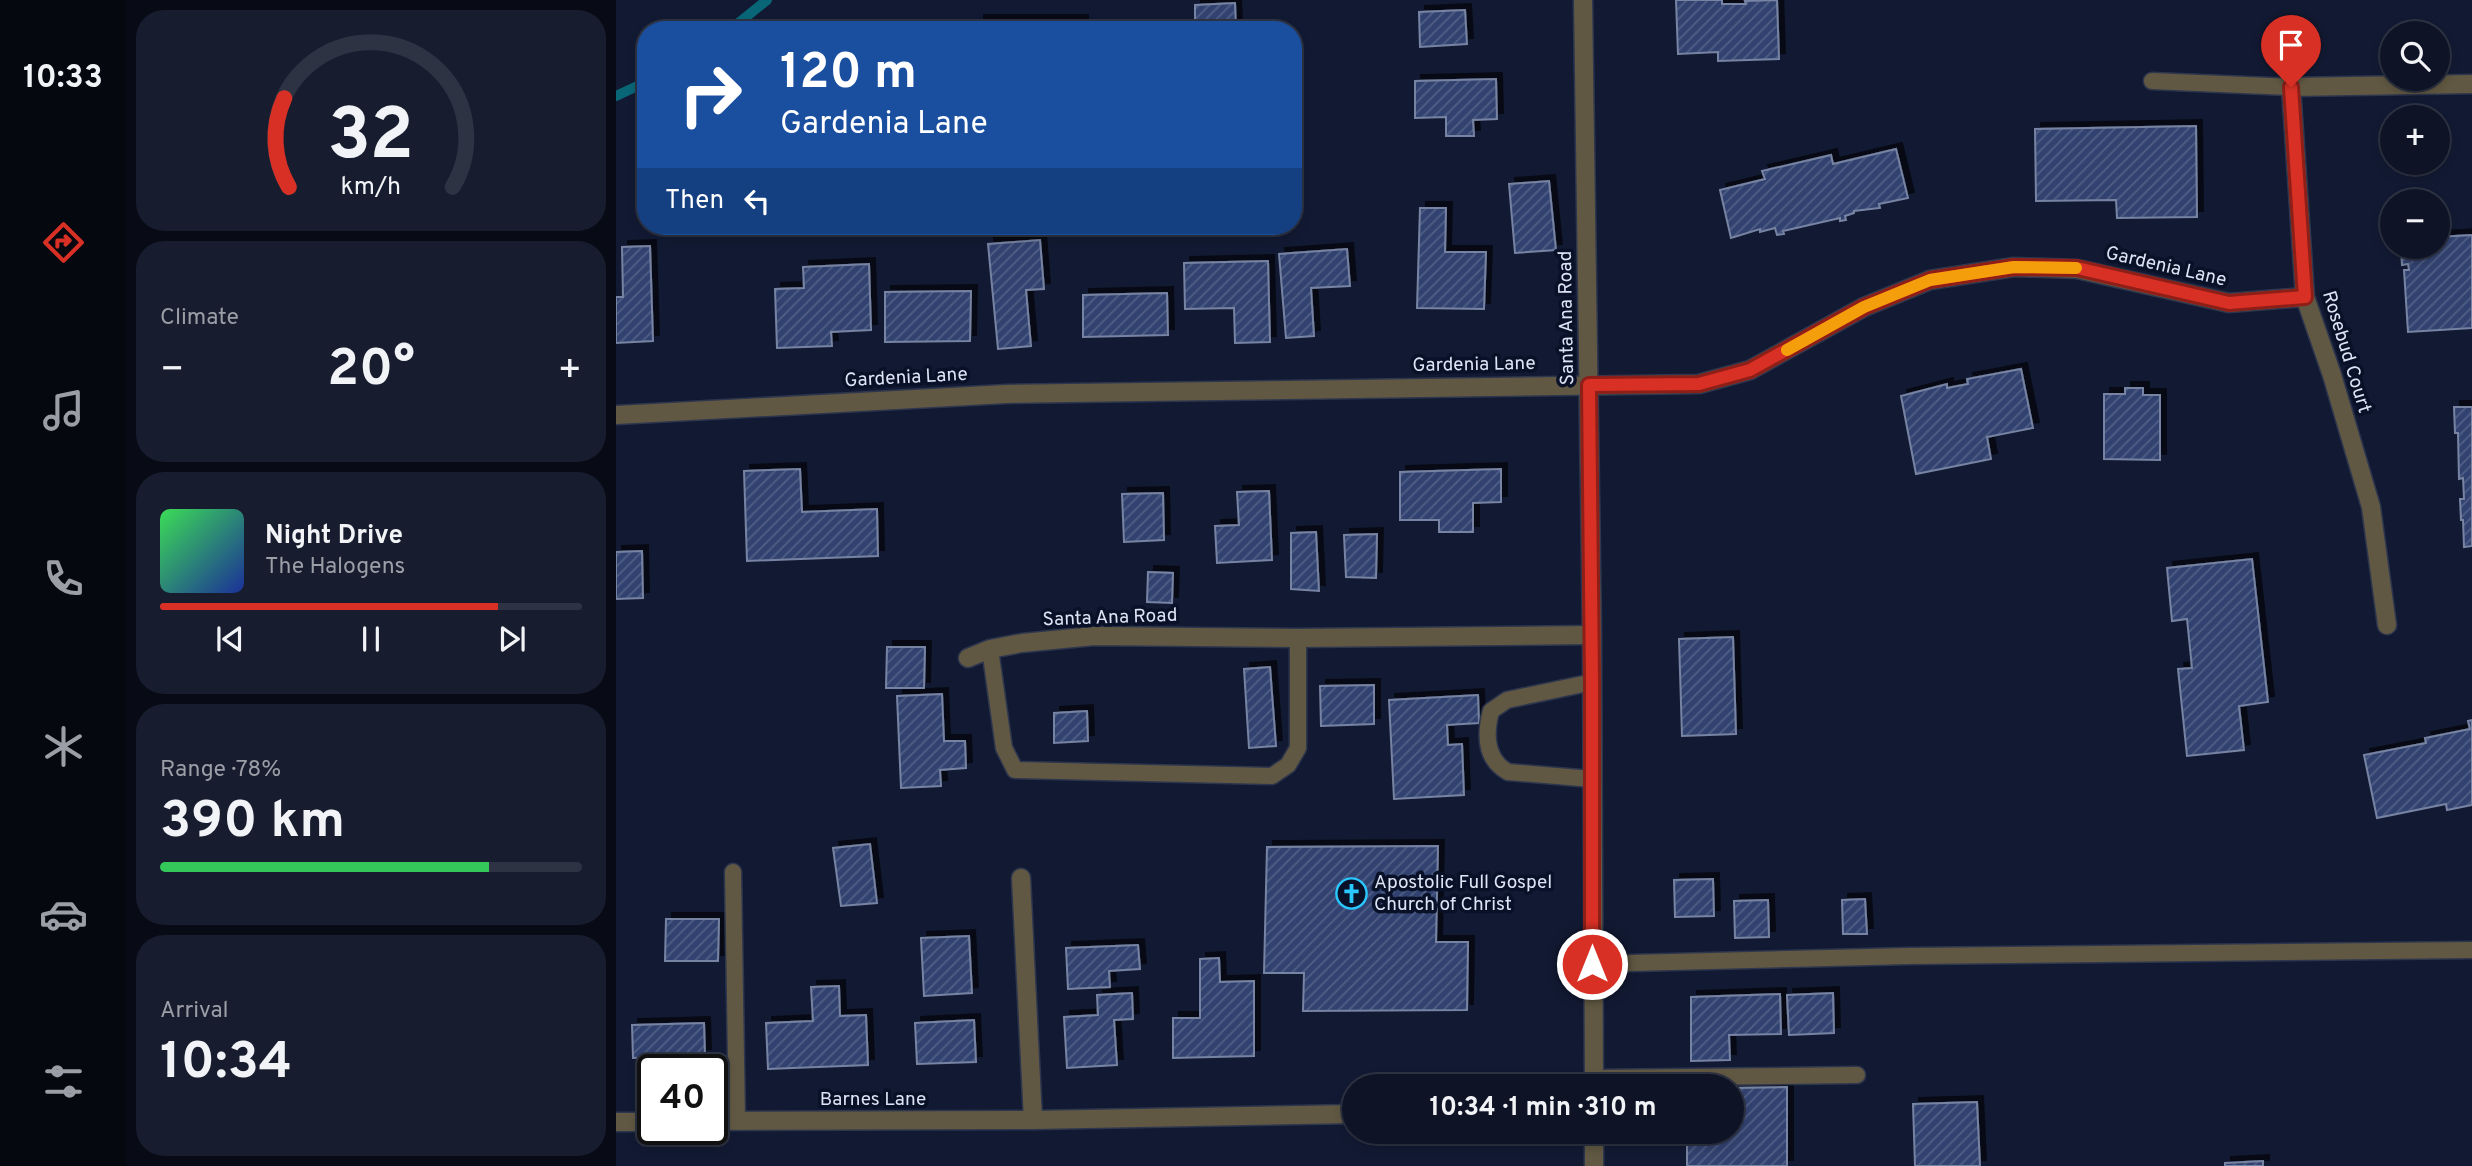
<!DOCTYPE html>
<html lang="en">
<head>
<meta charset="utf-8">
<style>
	:root { --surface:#0e1426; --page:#171d2e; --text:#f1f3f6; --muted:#9b9ea7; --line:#2e3343; --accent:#d93025 }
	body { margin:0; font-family:Overpass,sans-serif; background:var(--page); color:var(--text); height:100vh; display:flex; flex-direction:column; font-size:26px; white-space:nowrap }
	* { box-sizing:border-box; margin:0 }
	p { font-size:23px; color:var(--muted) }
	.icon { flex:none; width:38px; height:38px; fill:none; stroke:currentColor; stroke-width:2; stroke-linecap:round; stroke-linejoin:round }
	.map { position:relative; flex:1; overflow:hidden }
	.drawer { display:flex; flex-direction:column; gap:10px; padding:10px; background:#080b15; width:490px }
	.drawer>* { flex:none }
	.banner { position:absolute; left:21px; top:21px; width:665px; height:214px; border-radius:28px; box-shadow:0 4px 10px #0003,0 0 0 2px var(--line); background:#1a4fa0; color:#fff; overflow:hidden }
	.controls { position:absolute; left:1764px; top:21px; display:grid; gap:14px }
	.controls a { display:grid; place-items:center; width:70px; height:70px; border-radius:50%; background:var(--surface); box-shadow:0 4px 10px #0003,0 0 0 2px var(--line); font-size:35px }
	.speed { position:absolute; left:21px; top:1054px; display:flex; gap:14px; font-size:35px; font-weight:700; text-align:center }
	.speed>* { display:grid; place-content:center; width:91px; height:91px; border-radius:50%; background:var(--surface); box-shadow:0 4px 10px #0003,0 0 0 2px var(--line); line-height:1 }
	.speed .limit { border:4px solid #111; border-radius:10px; background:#fff; color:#111 }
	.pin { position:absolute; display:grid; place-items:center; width:60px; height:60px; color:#fff; margin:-72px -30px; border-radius:50% 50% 50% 0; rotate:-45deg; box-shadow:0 0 7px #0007 }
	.pin .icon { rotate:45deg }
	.me { position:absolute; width:77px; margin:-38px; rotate:0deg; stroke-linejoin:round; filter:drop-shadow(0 0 5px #0008) }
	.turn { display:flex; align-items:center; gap:24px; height:147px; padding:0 28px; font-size:32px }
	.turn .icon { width:91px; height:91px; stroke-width:2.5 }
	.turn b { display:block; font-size:49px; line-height:60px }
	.then { display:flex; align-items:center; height:66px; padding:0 28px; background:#0003; gap:14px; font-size:26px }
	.big { font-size:52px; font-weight:700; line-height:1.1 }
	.drawer .card { flex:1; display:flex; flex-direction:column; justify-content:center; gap:10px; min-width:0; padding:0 24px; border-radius:28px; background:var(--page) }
	.drawer .dial { align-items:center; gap:0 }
	.dial svg { height:182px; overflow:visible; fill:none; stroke:var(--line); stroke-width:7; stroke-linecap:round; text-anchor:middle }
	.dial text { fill:var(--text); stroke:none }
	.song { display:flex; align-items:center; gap:21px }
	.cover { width:84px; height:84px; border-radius:10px; background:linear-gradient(135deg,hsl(130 70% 55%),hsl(230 70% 35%)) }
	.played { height:7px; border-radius:4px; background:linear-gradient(90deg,var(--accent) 80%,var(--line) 80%) }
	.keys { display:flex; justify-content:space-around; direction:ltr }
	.heat { display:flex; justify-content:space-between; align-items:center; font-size:38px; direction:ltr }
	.charge { height:10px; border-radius:5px; background:linear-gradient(90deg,#34c759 78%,var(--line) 0) }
	.trip { position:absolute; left:726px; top:1074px; width:402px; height:70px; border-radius:35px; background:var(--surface); box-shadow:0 4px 10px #0003,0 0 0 2px var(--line); font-weight:700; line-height:70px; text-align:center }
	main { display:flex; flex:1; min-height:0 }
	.tabs { display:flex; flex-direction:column; width:126px; justify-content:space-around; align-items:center; background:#06080f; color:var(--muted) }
	.tabs .icon { width:49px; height:49px }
	.tabs .active { color:var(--accent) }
	.tabs b { font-size:32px; color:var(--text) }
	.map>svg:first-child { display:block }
</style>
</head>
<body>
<main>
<nav class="tabs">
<b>10:33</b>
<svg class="icon active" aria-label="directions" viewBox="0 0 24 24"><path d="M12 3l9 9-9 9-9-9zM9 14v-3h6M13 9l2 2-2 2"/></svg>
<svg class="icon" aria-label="music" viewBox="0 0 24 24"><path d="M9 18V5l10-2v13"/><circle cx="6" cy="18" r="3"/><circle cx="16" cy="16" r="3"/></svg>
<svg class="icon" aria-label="phone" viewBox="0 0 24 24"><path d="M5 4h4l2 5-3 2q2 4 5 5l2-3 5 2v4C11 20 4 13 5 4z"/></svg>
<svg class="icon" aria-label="climate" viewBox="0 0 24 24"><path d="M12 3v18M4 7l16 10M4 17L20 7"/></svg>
<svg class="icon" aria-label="car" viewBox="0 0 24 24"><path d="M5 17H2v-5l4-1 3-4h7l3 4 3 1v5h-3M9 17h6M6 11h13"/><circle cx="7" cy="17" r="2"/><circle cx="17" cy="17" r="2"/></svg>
<svg class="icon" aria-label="filters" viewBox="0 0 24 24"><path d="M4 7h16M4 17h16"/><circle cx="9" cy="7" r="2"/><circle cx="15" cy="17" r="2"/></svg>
</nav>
<section class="drawer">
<div class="card dial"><svg viewBox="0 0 100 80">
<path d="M14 69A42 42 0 1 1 86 69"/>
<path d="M14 69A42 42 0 0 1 12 30" stroke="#d93025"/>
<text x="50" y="56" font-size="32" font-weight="700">32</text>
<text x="50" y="72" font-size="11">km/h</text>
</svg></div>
<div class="card"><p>Climate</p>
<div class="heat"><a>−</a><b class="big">20°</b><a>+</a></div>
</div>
<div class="card">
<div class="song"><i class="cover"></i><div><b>Night Drive</b><p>The Halogens</p></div></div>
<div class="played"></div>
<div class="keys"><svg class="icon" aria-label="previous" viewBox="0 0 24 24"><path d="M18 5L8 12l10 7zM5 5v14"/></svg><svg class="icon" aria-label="pause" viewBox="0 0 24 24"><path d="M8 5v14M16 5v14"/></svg><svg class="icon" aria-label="next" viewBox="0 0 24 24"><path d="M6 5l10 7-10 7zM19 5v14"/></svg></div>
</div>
<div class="card"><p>Range · 78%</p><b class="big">390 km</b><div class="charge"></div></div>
<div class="card"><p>Arrival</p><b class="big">10:34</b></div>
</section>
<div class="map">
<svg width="1856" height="1166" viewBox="0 0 1856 1166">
	<defs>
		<pattern id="building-hatch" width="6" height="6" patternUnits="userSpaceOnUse" patternTransform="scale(1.75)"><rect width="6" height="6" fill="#334370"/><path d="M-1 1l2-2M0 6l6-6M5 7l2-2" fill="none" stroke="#505e85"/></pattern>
		<filter id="shadow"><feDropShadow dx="6" dy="-6" stdDeviation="0" flood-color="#0009"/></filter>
	</defs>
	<rect width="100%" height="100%" fill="#121a33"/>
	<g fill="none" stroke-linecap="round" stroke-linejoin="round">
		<!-- stream -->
		<g stroke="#096676" stroke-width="10">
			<polyline points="114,30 151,0"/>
			<polyline points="0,96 30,82"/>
		</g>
	</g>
	<!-- building -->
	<g fill="url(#building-hatch)" stroke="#7783a2" stroke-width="2" filter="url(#shadow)">
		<polygon points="1060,0 1106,0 1106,4 1130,4 1129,1 1161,0 1163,59 1102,61 1102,52 1062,54"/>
		<polygon points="619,3 620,30 579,30 579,5"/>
		<polygon points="849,10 851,44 804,47 803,12"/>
		<rect x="362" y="21" width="104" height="9"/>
		<polygon points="880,79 881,119 857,120 858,136 830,136 830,117 799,118 799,81"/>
		<polygon points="1580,126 1581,217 1501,218 1500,200 1420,201 1419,129"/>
		<polygon points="1280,149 1292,198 1263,204 1264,208 1238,211 1238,213 1229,216 1230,220 1224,221 1224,218 1167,231 1168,234 1161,235 1159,228 1144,232 1144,229 1115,238 1104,190 1149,179 1146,171 1215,155 1217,164"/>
		<polygon points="933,181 940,250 899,253 893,184"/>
		<polygon points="804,208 830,208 829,252 870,252 868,309 801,308"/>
		<polygon points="1856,235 1856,328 1792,332 1788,270 1793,270 1792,264 1786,265 1785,247 1822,247 1822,237"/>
		<polygon points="424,240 428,289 410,290 415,346 382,349 372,244"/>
		<polygon points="34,246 37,341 0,343 0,297 7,297 6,247"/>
		<polygon points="731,249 734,286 695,288 698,336 670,338 663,254"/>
		<polygon points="652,261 654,342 619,343 618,308 569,309 568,263"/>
		<polygon points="253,264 255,330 215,332 216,346 161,348 159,289 188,288 187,267"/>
		<polygon points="355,291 354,341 269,342 269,292"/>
		<polygon points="551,293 552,335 467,337 467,295"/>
		<polygon points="1405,369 1417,428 1371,437 1375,459 1300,474 1285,396 1331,384 1331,388 1352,384 1351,379"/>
		<polygon points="1509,388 1527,388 1527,395 1544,395 1544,460 1488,459 1488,394 1509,394"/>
		<polygon points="1838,407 1856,407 1856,546 1848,547 1847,520 1845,520 1844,499 1848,499 1847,478 1843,479 1842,433 1839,433"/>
		<polygon points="184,469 186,512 261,509 262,556 131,561 128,471"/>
		<polygon points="885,469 885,502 857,503 857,532 823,532 823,520 784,520 784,472"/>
		<polygon points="653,491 656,560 601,563 599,526 623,525 621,492"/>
		<polygon points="547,493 548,540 508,542 506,494"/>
		<polygon points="700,532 703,591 675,589 675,533"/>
		<polygon points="761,534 760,578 730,577 728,535"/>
		<polygon points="26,551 27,598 0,599 0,552"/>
		<polygon points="1636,559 1652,702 1623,706 1628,750 1571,756 1562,669 1576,668 1571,619 1556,621 1551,568"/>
		<polygon points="532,572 557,573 556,603 531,602"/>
		<polygon points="1117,637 1120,734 1066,736 1063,639"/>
		<polygon points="271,647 309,647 308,688 270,688"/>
		<polygon points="654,667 660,746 633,748 628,669"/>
		<polygon points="758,685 758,724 705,726 704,686"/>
		<polygon points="326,694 328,741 349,741 350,768 324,770 325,786 285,788 281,696"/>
		<polygon points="862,695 863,723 831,725 832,745 846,744 848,795 778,799 773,700"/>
		<polygon points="471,711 472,741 438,743 438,713"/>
		<polygon points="1856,720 1856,805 1831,810 1830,804 1761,818 1748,755 1810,743 1809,738 1854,729 1852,721"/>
		<polygon points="254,844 261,903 225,906 217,848"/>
		<polygon points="822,846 820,942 852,942 851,1010 687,1011 688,973 648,973 651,847"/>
		<polygon points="1097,879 1098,916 1059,917 1058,880"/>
		<polygon points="1249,899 1251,934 1227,934 1226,900"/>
		<polygon points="1152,900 1153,937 1119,938 1118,901"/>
		<polygon points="50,919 103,919 102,961 49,961"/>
		<polygon points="353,936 356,993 308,996 305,938"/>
		<polygon points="522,945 524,969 493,971 494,987 452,989 450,948"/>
		<polygon points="603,958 604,982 638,981 638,1056 557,1058 557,1018 584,1018 584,959"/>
		<polygon points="223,986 224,1016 250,1015 252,1065 152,1069 150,1023 197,1021 195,987"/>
		<polygon points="516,993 517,1019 498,1020 501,1065 451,1068 448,1017 482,1015 481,995"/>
		<polygon points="1217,993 1218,1033 1173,1035 1171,995"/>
		<polygon points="1164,994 1165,1034 1113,1035 1114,1060 1075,1061 1075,997"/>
		<polygon points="358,1020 360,1062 301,1064 299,1023"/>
		<polygon points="88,1023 89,1055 17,1058 16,1025"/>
		<polygon points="1171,1087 1171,1166 1071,1166 1071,1145 1100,1144 1100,1132 1116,1132 1116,1088"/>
		<polygon points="1361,1102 1364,1166 1299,1166 1297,1104"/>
		<polygon points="1647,1161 1647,1166 1609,1166 1609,1163"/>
	</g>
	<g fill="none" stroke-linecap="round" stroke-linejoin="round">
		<defs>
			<g id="service">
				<polyline points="1536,81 1675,87"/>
				<polyline points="374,649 388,748 399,770 656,776 672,765 682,748 682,638"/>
				<path d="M 976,779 L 892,772 C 869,759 869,734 875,711 L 891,700 L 977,682"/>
				<polyline points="117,872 121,1121"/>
				<polyline points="976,964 1293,956 1856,950"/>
				<polyline points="978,1078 1241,1075"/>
			</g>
			<g id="minor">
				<polyline points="0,415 390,394 1083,384 1134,370 1248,307 1314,280 1398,267 1461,269 1613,303 1689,297"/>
				<polyline points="1771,625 1755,507 1716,375 1689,297 1675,87 1856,84"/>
				<polyline points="352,658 374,649 406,643 478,636 682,638 976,635"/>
				<polyline points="405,878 417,1120"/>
				<polyline points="96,1121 417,1120 738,1114"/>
				<polyline points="0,1122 37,1122"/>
			</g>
			<g id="tertiary">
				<polyline points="967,0 976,635 978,1087"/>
				<polyline points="978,1132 978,1166"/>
			</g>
		</defs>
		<!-- service casing -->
		<use href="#service" stroke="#2e364e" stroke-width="19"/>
		<!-- minor casing -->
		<use href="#minor" stroke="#2e364e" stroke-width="21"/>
		<!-- tertiary casing -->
		<use href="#tertiary" stroke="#2e364e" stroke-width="21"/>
		<!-- service -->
		<use href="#service" stroke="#605842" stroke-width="16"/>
		<!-- minor -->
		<use href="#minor" stroke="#605842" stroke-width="18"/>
		<!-- tertiary -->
		<use href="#tertiary" stroke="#605842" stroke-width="18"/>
	</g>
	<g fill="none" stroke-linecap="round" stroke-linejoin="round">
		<defs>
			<polyline id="route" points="976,964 976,682 973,385 1083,384 1134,370 1248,307 1314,280 1398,267 1461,268 1613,303 1689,297 1675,87"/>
		</defs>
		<!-- route casing -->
		<use href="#route" stroke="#8d1f18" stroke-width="18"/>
		<!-- route -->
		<use href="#route" stroke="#d93025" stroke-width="12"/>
		<!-- slow -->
		<polyline stroke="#f59e0b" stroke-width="12" points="1171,350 1248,307 1314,280 1398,267 1460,268"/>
	</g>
	<!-- icons -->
	<defs>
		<symbol id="church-ring" viewBox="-11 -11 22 22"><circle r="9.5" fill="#091128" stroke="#29c8ff" stroke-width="1.5"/><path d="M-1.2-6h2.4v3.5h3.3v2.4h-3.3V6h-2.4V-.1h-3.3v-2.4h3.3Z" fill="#29c8ff"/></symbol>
	</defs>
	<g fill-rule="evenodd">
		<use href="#church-ring" x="718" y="876" width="35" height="35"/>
	</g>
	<g text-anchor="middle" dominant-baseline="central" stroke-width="7" stroke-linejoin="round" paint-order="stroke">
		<!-- street labels -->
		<g font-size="19" fill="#dde4f5" stroke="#091128">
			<text transform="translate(1550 267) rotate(13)">Gardenia Lane</text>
			<text transform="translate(951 318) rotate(-91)">Santa Ana Road</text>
			<text transform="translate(1730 352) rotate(73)">Rosebud Court</text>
			<text transform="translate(858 365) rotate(-1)">Gardenia Lane</text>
			<text transform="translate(290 378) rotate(-3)">Gardenia Lane</text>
			<text transform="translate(494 618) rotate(-2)">Santa Ana Road</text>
			<text x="257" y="1100">Barnes Lane</text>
		</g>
		<!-- poi labels -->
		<g font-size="19" fill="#dde4f5" stroke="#091128" text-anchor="start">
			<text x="758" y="883">Apostolic Full Gospel<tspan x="758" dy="22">Church of Christ</tspan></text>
		</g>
	</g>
</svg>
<div class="controls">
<a><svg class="icon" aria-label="search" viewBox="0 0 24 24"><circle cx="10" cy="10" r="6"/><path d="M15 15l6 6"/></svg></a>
<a>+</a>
<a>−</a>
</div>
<div class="speed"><div class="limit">40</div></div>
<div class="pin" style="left:1675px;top:87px;background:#d93025"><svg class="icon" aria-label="arrive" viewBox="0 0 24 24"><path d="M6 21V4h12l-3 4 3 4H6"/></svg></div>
<svg class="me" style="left:976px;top:964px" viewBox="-20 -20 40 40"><circle r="17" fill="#d93025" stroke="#fff" stroke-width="3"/><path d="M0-11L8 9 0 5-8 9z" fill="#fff"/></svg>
<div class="trip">10:34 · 1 min · 310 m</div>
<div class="banner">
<div class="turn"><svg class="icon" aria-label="right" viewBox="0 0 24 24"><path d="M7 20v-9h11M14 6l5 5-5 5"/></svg><div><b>120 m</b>Gardenia Lane</div></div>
<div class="then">Then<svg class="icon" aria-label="left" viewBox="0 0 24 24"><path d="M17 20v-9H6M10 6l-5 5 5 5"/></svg></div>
</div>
</div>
</main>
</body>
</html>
